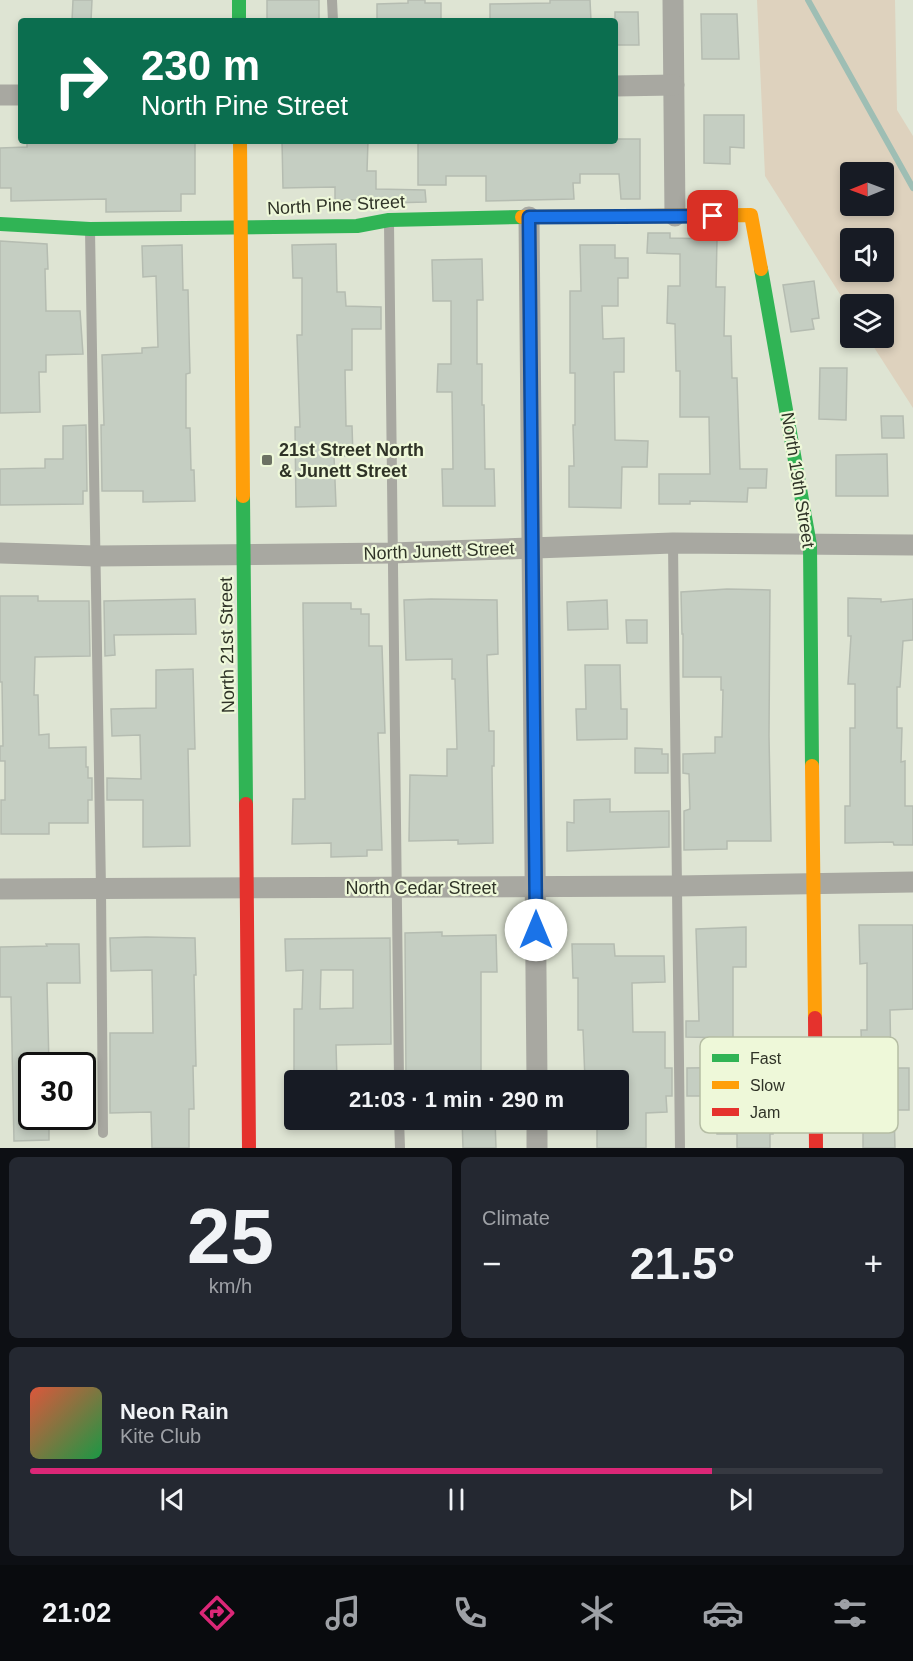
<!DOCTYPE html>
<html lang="en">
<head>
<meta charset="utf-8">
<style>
	:root { --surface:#171b24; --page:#242831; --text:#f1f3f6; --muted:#9ea1a6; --line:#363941; --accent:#db2777 }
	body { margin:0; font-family:Arial,sans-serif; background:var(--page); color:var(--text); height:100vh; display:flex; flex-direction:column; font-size:22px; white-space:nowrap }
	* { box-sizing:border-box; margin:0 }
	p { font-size:20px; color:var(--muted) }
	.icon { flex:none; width:33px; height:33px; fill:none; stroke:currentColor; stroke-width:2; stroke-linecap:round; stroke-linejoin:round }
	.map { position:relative; height:1148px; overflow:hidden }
	.details { display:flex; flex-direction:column; gap:9px; padding:9px; background:#0d0f14; flex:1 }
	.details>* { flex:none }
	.banner { position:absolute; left:18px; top:18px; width:600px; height:126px; border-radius:6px; box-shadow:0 3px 9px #0003; background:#0b6e4f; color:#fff; overflow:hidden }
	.needle { width:39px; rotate:269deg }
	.fabs { position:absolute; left:840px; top:162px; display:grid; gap:12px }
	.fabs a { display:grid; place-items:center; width:54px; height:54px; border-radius:6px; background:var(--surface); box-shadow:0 3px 9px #0003; font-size:30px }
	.speed { position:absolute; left:18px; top:1052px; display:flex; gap:12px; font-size:30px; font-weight:700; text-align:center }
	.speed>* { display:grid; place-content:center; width:78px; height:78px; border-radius:50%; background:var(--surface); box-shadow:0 3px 9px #0003; line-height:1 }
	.speed .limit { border:3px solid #111; border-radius:9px; background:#fff; color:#111 }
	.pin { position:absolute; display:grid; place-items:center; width:51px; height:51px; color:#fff; margin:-26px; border-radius:12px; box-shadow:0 3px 9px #0006 }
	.me { position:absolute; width:66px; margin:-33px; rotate:0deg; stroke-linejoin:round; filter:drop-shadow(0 0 4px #0008) }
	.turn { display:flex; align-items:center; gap:21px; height:126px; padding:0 24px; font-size:27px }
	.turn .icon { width:78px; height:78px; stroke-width:2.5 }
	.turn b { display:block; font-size:42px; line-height:51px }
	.big { font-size:45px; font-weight:600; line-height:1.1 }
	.details .widget { flex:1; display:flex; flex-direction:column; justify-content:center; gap:9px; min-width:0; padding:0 21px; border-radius:9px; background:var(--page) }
	.details .dial { align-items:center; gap:0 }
	.dial b { font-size:78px; line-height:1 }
	.song { display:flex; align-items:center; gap:18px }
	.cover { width:72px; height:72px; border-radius:9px; background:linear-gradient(135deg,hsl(10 70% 55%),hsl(140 70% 35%)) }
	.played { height:6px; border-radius:3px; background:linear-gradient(90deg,var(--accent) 80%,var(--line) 80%) }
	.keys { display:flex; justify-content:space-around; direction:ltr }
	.heat { display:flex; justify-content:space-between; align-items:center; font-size:33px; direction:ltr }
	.details .tiles { flex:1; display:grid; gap:9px; grid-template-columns:1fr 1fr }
	.widget:last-child { grid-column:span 2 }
	.trip { position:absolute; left:284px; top:1070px; width:345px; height:60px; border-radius:6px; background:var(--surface); box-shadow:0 3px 9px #0003; font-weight:600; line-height:60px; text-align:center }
	.tab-bar { display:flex; height:96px; justify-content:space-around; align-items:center; background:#090b0e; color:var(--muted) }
	.tab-bar .icon { width:42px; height:42px }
	.tab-bar .on { color:var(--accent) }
	.tab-bar b { font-size:27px; color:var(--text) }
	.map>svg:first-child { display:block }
</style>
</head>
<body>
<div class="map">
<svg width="913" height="1148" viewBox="0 0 913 1148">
	<rect width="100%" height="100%" fill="#dee4d3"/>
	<!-- green -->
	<path fill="#ded2be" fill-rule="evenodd" d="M 757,0 L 895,0 L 897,110 L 913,136 L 913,408 L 868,338 L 884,338 L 884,304 L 850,304 L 850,310 L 765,176 ZM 850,172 L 884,172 L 884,206 L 850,206 ZM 850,238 L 884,238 L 884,272 L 850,272 Z"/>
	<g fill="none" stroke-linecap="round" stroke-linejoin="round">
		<!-- stream -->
		<polyline stroke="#9ebeb4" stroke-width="6" points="808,0 913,188"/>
	</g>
	<!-- building -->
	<g fill="#c5cec2" stroke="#b5bcb1" stroke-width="1.5" fill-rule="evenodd">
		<polygon points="73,0 92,0 91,21 72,21"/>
		<rect x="267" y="0" width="52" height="21"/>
		<polygon points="408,0 425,0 425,3 441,3 441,21 377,21 377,4 408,3"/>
		<polygon points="550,0 590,0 591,21 490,21 490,4 550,3"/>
		<polygon points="615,12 638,12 639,45 615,45"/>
		<polygon points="701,14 737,14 739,59 702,59"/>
		<polygon points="704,115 744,115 744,148 730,147 730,164 704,163"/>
		<polygon points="615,139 640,139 640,199 621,199 619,174 580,174 580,183 573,183 574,199 486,201 486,176 446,176 446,185 418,185 418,141 615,141"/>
		<polygon points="195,141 195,194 181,194 181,211 106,212 106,199 11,201 11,188 0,188 0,148 27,147 27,143"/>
		<polygon points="282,141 368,141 367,171 376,171 376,189 425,190 426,202 389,203 372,206 372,200 335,200 335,187 283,188"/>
		<polygon points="648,233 670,233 670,238 717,239 716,287 725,287 724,336 731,336 732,378 737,378 740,469 767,469 766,488 748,488 747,502 690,501 690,504 659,504 659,474 710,474 709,417 680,417 680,371 676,371 675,324 667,323 668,286 680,286 680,254 647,253"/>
		<polygon points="0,241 47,244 48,269 45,269 46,311 80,311 83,354 46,355 46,372 39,372 40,412 0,413"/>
		<polygon points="336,244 337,292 345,292 346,306 381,307 381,329 352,329 352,370 345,370 346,426 352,426 353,456 334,456 336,506 296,507 295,427 300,427 297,335 302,335 302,278 293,278 292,245"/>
		<polygon points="182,245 183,290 188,290 189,334 190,373 186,374 186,428 190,428 191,470 194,470 195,501 143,502 143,491 102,491 101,425 104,425 102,355 142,353 142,348 158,347 156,276 143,277 142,246"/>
		<polygon points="580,245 615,245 615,258 628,258 628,278 618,278 618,306 602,306 603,339 624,338 624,372 614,372 615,440 648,441 647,467 622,467 621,508 569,507 569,466 574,466 573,425 575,425 575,373 570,373 570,291 581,291"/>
		<polygon points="482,259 483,300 477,300 477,364 482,364 482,405 484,405 485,469 494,469 495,506 443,506 442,469 453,469 452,392 437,392 438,364 451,364 451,301 433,301 432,260"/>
		<polygon points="814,281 819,318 812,319 814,329 791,332 783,285"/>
		<polygon points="820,368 847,368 846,420 819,419"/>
		<polygon points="881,416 903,416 904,438 882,438"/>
		<polygon points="86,425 87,491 83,491 83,504 0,505 0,469 45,468 45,459 63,459 63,426"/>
		<polygon points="887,454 888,496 836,496 836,455"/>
		<polygon points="727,589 770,590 769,736 771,841 727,841 727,849 684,850 684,811 690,809 689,774 683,773 683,754 715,753 715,737 722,737 723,690 721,690 721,677 683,677 683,634 682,634 681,592"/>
		<polygon points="0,596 38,596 38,601 89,601 90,656 35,657 34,695 38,695 39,735 49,734 49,748 86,747 86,767 88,767 88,778 92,778 92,800 88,800 88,823 49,823 49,834 1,834 1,800 5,800 5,761 0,761 0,746 3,746 2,682 0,682"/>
		<polygon points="848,598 881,599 881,602 913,599 913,640 903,641 900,687 897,687 897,728 902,728 901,762 905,761 905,806 913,806 913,845 894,845 893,842 845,843 845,806 850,806 850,728 855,728 855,684 848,684 851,636 848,636"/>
		<polygon points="195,599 196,634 114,635 115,655 105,656 104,601"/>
		<polygon points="431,599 497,600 498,654 487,655 489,731 494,731 494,766 492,766 493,843 458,844 458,840 409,841 410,775 447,776 447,749 457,749 455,679 452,679 452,659 406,660 404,600"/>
		<polygon points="607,600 608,629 568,630 567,602"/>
		<polygon points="303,603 351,603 351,609 361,609 361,614 369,614 369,646 382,646 385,733 378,733 382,850 367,850 367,856 331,857 331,843 292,844 293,799 305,799"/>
		<polygon points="626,620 647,620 647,643 627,643"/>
		<polygon points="585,665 620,665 621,709 627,709 627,739 577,740 576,709 586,709"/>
		<polygon points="193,669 195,749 188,749 190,846 143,847 143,800 107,800 107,778 141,779 140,735 112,736 111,709 156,708 156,670"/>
		<polygon points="635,748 662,749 662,754 668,754 668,773 635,773"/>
		<polygon points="610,799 610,812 669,811 669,847 567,851 567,822 574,823 574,800"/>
		<polygon points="859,925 913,925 913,1009 890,1010 891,1068 909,1068 909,1110 894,1110 895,1148 863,1148 863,1116 874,1116 872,1061 862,1061 861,1030 867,1030 867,963 860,964"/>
		<polygon points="746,927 746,967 733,967 733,1038 686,1037 686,1021 699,1021 696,929"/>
		<polygon points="442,932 442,936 496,935 497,972 481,972 481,1080 406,1080 405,933"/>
		<polygon points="146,937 195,938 196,975 194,975 196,1066 193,1066 194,1109 189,1109 189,1148 152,1148 151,1112 110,1113 110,1033 153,1033 152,970 111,971 110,938"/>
		<path d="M 390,938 L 391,1044 L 336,1045 L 337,1080 L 294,1080 L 294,1009 L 302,1009 L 303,970 L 286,971 L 285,939 ZM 321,970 L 353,970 L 353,1008 L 320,1009 Z"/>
		<polygon points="46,944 79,944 80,983 47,983 49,1065 32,1065 32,1116 49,1116 49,1140 14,1141 11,997 0,997 0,947 47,946"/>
		<polygon points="572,944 614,944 615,956 664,956 665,982 632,983 633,1032 665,1032 665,1068 672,1068 672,1096 666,1096 667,1112 646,1113 646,1148 597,1148 597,1121 618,1121 618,1080 585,1080 583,1030 578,1030 578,978 573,978"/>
		<polygon points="768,1067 769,1102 773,1102 773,1134 770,1134 770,1148 737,1148 737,1134 717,1134 716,1096 687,1096 687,1068"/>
		<polygon points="462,1119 495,1119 496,1148 463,1148"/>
	</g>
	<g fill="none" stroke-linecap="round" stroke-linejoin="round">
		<!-- lane -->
		<g stroke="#a8a8a1" stroke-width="10">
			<polyline points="332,0 333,21"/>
			<polyline points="389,223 399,1080"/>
			<polyline points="90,230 101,889 103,1133"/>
			<polyline points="673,543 680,1148"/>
			<polyline points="399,1119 400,1148"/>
		</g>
		<!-- street -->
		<g stroke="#a8a8a1" stroke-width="21">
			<polyline points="673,0 675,216"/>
			<polyline points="615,86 674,85"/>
			<polyline points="0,95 21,95"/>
			<polyline points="529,217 537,1080"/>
			<polyline points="0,553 96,556 392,553 673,543 913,545"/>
			<polyline points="0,889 677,886 913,882"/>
			<polyline points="537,1119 537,1148"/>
		</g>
		<!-- fast -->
		<g stroke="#30b455" stroke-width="14">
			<polyline points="239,0 239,21"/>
			<polyline points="0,224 90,229 357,226 389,220 522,217"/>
			<polyline points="761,269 810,545 812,766"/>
			<polyline points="243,496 246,804"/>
		</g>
		<!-- slow -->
		<g stroke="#ff9f0a" stroke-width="14">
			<polyline points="240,141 243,496"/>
			<polyline points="522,217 751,215 761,269"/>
			<polyline points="812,766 815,1018"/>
		</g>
		<!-- jam -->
		<g stroke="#e5322d" stroke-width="14">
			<polyline points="246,804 249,1148"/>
			<polyline points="815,1018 816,1148"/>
		</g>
	</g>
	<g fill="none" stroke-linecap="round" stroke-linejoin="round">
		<defs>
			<polyline id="route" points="536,930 529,217 713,216"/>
		</defs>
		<!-- route casing -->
		<use href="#route" stroke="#114b97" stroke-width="15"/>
		<!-- route -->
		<use href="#route" stroke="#1a73e8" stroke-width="10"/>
	</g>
	<!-- markers -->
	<rect fill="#6c7163" stroke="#eef8d9" stroke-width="2" x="261" y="454" width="12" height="12" rx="3"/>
	<g text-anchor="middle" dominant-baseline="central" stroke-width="4.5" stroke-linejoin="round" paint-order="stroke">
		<!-- street labels -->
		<g font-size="18" fill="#2f3327" stroke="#eef8d9">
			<text transform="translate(336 205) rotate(-3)">North Pine Street</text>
			<text transform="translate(798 480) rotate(81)">North 19th Street</text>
			<text transform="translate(439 551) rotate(-2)">North Junett Street</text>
			<text transform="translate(227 645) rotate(-91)">North 21st Street</text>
			<text x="421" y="888">North Cedar Street</text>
		</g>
		<!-- poi labels -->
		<g font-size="18" font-weight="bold" fill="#2f3327" stroke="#eef8d9" text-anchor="start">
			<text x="279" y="450">21st Street North<tspan x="279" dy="21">&amp; Junett Street</tspan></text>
		</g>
	</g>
	<!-- legend -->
	<rect x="700" y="1037" width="198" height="96" rx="9" fill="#eef8d9" stroke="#b5bda4" stroke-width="1.5"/>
	<rect x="712" y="1054" width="27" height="8" fill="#30b455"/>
	<rect x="712" y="1081" width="27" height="8" fill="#ff9f0a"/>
	<rect x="712" y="1108" width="27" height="8" fill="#e5322d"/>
	<g font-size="16" fill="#2f3327">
		<text x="750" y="1064">Fast</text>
		<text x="750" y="1091">Slow</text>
		<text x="750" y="1118">Jam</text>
	</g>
</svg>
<div class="fabs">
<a><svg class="needle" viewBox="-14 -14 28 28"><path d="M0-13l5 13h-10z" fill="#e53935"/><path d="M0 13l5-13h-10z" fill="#9ea1a6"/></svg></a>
<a><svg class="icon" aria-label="sound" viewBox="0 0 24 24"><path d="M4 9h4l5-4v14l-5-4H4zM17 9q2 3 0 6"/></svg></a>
<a><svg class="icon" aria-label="layers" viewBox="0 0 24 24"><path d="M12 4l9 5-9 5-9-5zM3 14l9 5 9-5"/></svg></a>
</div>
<div class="speed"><div class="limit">30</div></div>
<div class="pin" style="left:713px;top:216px;background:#d93025"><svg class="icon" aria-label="arrive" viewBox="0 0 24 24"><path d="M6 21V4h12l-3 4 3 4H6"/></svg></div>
<svg class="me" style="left:536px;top:930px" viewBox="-20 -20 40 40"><circle r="19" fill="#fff"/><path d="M0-13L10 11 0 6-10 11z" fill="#1a73e8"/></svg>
<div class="trip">21:03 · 1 min · 290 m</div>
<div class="banner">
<div class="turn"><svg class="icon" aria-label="right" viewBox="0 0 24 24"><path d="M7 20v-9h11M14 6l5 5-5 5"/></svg><div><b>230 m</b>North Pine Street</div></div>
</div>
</div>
<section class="details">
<div class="tiles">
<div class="widget dial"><b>25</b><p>km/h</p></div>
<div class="widget"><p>Climate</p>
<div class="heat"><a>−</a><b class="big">21.5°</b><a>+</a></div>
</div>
<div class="widget">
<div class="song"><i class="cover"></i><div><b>Neon Rain</b><p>Kite Club</p></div></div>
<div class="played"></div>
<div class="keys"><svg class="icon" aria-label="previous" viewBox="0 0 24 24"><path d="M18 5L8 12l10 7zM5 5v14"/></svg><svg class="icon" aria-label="pause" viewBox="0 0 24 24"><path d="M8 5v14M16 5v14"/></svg><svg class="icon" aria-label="next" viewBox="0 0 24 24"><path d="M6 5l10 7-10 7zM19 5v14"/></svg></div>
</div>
</div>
</section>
<nav class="tab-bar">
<b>21:02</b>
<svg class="icon on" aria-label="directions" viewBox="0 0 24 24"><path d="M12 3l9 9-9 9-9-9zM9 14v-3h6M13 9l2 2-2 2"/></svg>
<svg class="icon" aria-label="music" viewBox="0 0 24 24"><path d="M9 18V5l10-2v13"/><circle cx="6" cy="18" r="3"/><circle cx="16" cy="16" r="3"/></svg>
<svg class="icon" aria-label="phone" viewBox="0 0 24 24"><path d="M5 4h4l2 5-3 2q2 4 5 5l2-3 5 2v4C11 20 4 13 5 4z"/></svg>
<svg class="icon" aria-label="climate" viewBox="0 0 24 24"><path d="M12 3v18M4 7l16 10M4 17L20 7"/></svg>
<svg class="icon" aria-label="car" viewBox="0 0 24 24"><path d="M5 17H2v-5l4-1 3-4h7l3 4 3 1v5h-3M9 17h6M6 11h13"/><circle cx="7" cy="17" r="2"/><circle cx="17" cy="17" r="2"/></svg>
<svg class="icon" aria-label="filters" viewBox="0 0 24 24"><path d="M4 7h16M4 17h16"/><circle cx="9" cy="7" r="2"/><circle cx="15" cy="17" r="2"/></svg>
</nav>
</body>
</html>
